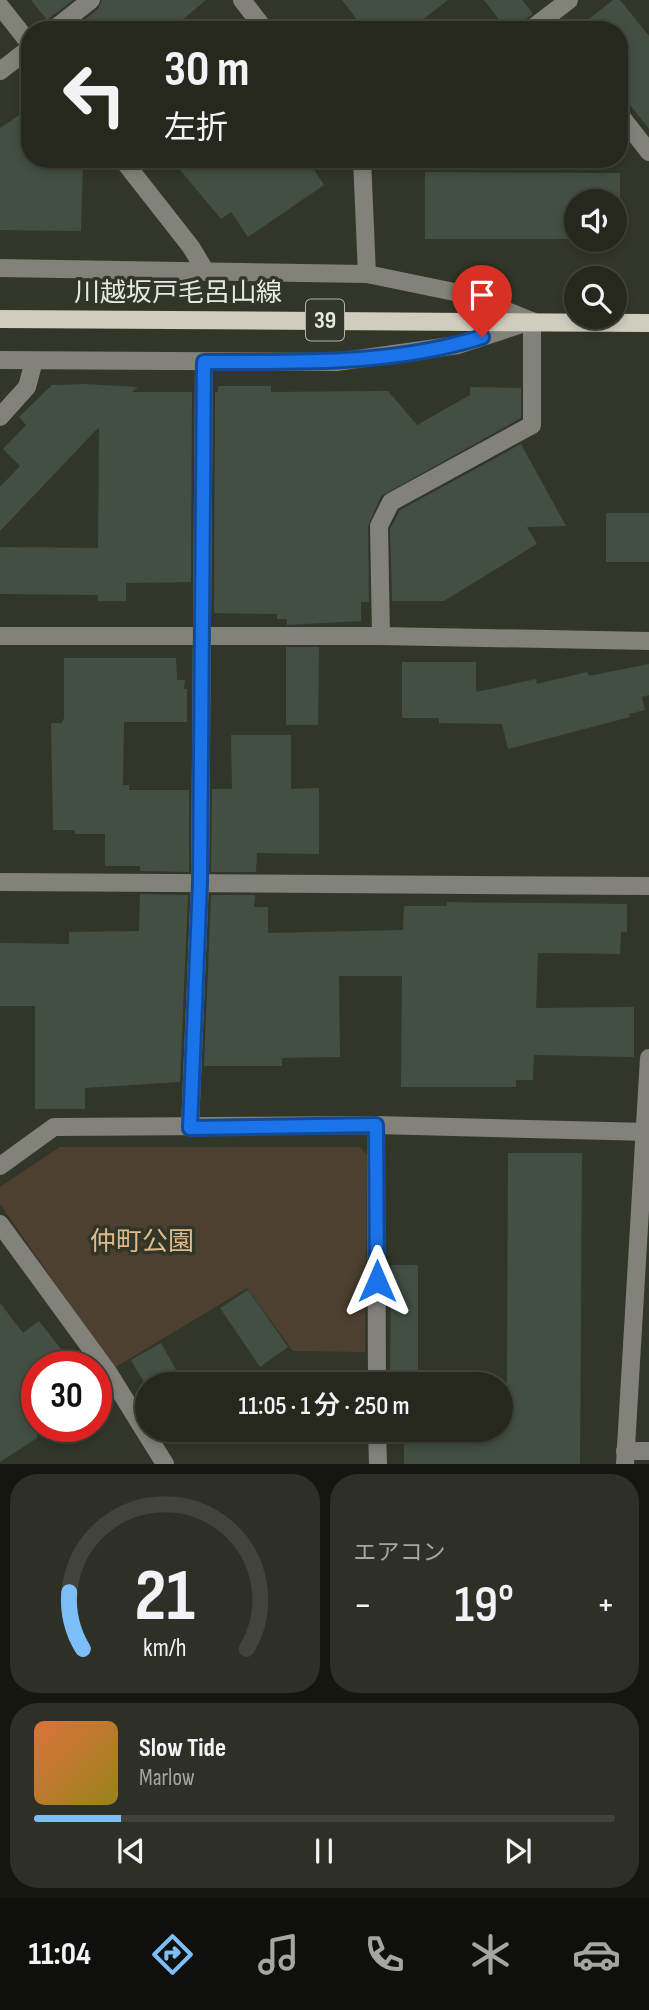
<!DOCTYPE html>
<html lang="ja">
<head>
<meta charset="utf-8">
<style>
	:root { --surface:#26281e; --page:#2e3027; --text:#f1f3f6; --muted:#a4a6a4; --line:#42443c; --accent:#7bbef8 }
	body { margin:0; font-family:"Sofia Sans Condensed","Noto Sans JP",sans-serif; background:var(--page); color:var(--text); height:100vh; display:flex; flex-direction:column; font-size:26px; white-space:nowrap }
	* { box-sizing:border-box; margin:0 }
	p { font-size:23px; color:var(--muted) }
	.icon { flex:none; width:38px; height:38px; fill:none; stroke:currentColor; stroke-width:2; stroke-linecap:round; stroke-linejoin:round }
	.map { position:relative; height:1464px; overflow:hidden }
	.sheet { display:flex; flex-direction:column; gap:10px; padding:10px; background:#151610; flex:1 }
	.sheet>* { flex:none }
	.guide { position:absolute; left:21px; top:21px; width:607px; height:147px; border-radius:28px; box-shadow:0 4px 10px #0003,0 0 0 2px var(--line); background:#26281e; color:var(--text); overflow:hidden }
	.buttons { position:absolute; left:564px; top:189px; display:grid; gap:14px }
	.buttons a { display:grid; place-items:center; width:63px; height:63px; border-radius:50%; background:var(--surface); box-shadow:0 4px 10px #0003,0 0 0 2px var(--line); font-size:35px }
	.speed { position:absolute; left:21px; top:1351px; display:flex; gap:14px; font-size:35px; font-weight:700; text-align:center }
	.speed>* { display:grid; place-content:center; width:91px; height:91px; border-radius:50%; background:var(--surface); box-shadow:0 4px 10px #0003,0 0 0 2px var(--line); line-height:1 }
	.speed .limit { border:10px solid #d22; background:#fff; color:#111 }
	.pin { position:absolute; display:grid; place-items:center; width:60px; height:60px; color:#fff; margin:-72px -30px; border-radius:50% 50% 50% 0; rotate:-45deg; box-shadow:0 0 7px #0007 }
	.pin .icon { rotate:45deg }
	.me { position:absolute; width:77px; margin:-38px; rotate:0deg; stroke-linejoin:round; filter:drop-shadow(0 0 5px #0008) }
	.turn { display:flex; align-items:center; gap:24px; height:147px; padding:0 28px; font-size:32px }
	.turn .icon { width:91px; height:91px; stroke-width:2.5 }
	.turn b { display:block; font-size:49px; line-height:60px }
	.big { font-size:52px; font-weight:600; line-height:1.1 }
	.sheet .tile { flex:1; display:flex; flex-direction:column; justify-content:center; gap:10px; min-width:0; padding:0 24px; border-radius:28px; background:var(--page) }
	.sheet .dial { align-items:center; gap:0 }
	.dial svg { height:182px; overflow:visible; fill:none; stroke:var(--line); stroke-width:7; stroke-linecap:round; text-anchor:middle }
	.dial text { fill:var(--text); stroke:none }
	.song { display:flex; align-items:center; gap:21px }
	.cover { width:84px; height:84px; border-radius:10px; background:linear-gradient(135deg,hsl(20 70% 55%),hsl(50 70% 35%)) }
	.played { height:7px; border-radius:4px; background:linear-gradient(90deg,var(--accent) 15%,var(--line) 15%) }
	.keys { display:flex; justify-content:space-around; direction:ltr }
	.heat { display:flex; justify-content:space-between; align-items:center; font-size:38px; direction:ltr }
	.sheet .tiles { flex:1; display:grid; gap:10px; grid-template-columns:1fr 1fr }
	.tile:last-child { grid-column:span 2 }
	.trip { position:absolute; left:135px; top:1372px; width:378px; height:70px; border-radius:35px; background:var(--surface); box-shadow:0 4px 10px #0003,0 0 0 2px var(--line); font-weight:600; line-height:70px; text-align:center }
	.tabs { display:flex; height:112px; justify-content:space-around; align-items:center; background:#0f100c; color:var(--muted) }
	.tabs .icon { width:49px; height:49px }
	.tabs .current { color:var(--accent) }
	.tabs b { font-size:32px; color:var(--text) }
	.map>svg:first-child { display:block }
</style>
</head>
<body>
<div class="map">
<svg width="649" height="1464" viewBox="0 0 649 1464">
	<rect width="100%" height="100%" fill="#323628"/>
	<!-- green -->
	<polygon fill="#4d4030" points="60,1147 360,1147 367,1155 365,1352 293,1351 247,1288 114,1368 0,1204 0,1187"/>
	<!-- building -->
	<g fill="#434f43">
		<polygon points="31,0 73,0 47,20"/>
		<polygon points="102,0 206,0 170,30 72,30 98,9"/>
		<polygon points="342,0 448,0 409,30 365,30"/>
		<polygon points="484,0 522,0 533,14 523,21 519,30 507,30"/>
		<polygon points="613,0 620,0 649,36 649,129 620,92 620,30 575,30"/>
		<polygon points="30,108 30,159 83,159 81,231 0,230 0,128"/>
		<polygon points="171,159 307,159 324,185 248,237 231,212 221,219"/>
		<polygon points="425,172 620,173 620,239 614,239 614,201 576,201 576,239 425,239"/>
		<polygon points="85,384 138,387 132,392 192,392 191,582 126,583 126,601 98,601 98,595 0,594 0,547 98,548 99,427 0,531 0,487 20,466 3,449 26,425 19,417 52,385"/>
		<polygon points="218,386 271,386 271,392 388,391 417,425 470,395 470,387 521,388 521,418 381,496 368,526 369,602 361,602 361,621 287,625 287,619 277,619 277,614 214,613 215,392 218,392"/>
		<polygon points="521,444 566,526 527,527 537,544 444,601 392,601 390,529 400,510"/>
		<rect x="606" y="513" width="43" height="49"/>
		<polygon points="286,647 319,647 318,725 286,725"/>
		<polygon points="64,658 176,658 177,680 185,680 184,689 187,689 187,722 124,722 123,785 129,785 129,790 189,790 189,872 140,871 140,866 105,866 105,834 75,834 74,830 53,830 51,723 62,723 64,718"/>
		<polygon points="402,662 476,662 476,692 536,679 537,684 587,672 589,676 649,664 649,695 642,697 645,710 629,714 630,717 508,749 502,724 439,723 439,718 402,718"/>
		<polygon points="231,735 291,735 291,789 319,788 319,854 257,853 256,872 211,872 212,789 232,789"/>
		<polygon points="140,894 188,895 180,1082 85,1088 85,1109 35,1109 35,1006 0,1006 0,943 69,944 69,932 139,931"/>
		<polygon points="211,895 255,895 254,907 268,907 268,933 403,930 404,906 447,906 447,902 627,904 627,932 621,932 620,954 538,953 536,1008 634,1007 634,1057 534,1055 533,1080 516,1080 516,1087 401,1087 402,976 339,976 340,1057 282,1058 282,1066 204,1066"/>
		<polygon points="508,1153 582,1153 580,1464 404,1464 404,1430 500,1430 500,1389 507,1390"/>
		<polygon points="391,1265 418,1265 418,1384 390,1384"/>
		<polygon points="248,1290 288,1347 260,1367 220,1308"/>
		<polygon points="0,1303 23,1333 39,1321 75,1367 37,1367 37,1438 0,1462"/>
		<polygon points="161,1343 184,1384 145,1384 131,1360"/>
	</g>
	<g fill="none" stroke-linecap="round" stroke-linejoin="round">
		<!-- minor -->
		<g stroke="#82817a" stroke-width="18">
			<polyline points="242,0 265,30"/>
			<polyline points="0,6 30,44"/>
			<polyline points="53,30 91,0"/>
			<polyline points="530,30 569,0"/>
			<polyline points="0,71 30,48"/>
			<polyline points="620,115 649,152"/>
			<polyline points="122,159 191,247 206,272"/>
			<polyline points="362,159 367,274"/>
			<polyline points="0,268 367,274 464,294 532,321"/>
			<polyline points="0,360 336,362 458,345 522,324"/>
			<polyline points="0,417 27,387 34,361"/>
			<polyline points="0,636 381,636 649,641"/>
			<polyline points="381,636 379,526 391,502 532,425 532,321"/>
			<polyline points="0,882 649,886"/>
			<polyline points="376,1125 377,1384"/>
			<polyline points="190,1127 200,882 204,362"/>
			<polyline points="0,1166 54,1127 376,1125 649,1132"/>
			<polyline points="0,1224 108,1372 165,1464"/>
			<polyline points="377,1430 378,1464"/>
			<polyline points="625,1451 649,1451"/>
			<polyline points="625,1464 649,1058"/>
		</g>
		<!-- major -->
		<polyline stroke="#d0cdbe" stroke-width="18" points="0,319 649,323"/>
	</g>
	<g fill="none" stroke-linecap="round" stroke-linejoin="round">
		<defs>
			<path id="route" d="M 377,1281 L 376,1125 L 190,1128 L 200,882 L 204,362 C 297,362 393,365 482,337"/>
		</defs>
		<!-- route casing -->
		<use href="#route" stroke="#114b97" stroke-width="18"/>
		<!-- route -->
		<use href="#route" stroke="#1a73e8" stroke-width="12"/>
	</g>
	<g text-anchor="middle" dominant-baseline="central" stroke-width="7" stroke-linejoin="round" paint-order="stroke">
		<!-- shield labels -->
		<rect fill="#323628" stroke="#b1b4aa" stroke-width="2" x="306" y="299.5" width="38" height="41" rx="5"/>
		<g font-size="24" font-weight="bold" fill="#e7eae2">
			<text x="325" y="320">39</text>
		</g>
		<!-- street labels -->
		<g font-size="26" fill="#e7eae2" stroke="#323628">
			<text x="178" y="293">川越坂戸毛呂山線</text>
		</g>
		<!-- park labels -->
		<g font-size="26" fill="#e0b98a" stroke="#323628">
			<text x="142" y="1242">仲町公園</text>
		</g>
	</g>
</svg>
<div class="buttons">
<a><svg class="icon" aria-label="sound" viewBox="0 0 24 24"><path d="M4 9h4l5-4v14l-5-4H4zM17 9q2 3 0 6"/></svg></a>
<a><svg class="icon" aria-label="search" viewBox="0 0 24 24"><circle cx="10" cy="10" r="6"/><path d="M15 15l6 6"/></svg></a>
</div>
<div class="speed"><div class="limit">30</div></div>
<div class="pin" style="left:482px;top:337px;background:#d93025"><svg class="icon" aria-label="arrive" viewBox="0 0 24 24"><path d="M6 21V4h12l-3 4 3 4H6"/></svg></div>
<svg class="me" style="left:377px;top:1281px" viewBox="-20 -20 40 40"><path d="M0-17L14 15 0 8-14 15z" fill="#1a73e8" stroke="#fff" stroke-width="4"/></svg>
<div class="trip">11:05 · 1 分 · 250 m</div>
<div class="guide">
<div class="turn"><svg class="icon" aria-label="left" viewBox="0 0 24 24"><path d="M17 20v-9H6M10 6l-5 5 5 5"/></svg><div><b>30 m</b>左折</div></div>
</div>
</div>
<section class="sheet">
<div class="tiles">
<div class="tile dial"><svg viewBox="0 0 100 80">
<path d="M14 69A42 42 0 1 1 86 69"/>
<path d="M14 69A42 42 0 0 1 8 44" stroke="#7bbef8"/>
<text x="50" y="56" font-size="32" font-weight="700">21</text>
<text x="50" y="72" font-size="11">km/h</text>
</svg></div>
<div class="tile"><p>エアコン</p>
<div class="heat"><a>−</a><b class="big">19°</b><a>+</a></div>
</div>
<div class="tile">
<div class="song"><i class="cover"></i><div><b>Slow Tide</b><p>Marlow</p></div></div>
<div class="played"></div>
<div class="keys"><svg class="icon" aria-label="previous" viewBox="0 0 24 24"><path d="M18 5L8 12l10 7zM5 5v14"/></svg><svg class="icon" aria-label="pause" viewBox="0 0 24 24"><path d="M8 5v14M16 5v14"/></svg><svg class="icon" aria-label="next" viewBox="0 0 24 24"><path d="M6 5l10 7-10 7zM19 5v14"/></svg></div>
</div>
</div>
</section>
<nav class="tabs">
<b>11:04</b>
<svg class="icon current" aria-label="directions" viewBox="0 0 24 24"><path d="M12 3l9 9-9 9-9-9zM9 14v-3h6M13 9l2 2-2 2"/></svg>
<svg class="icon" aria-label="music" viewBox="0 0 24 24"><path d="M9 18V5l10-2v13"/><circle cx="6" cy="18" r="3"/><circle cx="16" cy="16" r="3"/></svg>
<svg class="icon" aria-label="phone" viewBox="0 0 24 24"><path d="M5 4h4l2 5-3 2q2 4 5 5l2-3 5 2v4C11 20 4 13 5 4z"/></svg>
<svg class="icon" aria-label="climate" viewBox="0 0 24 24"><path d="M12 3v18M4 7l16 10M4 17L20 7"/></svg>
<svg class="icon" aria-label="car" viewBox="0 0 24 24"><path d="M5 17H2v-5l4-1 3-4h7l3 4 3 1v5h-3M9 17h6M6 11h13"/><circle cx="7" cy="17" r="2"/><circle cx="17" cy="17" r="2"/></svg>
</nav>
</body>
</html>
